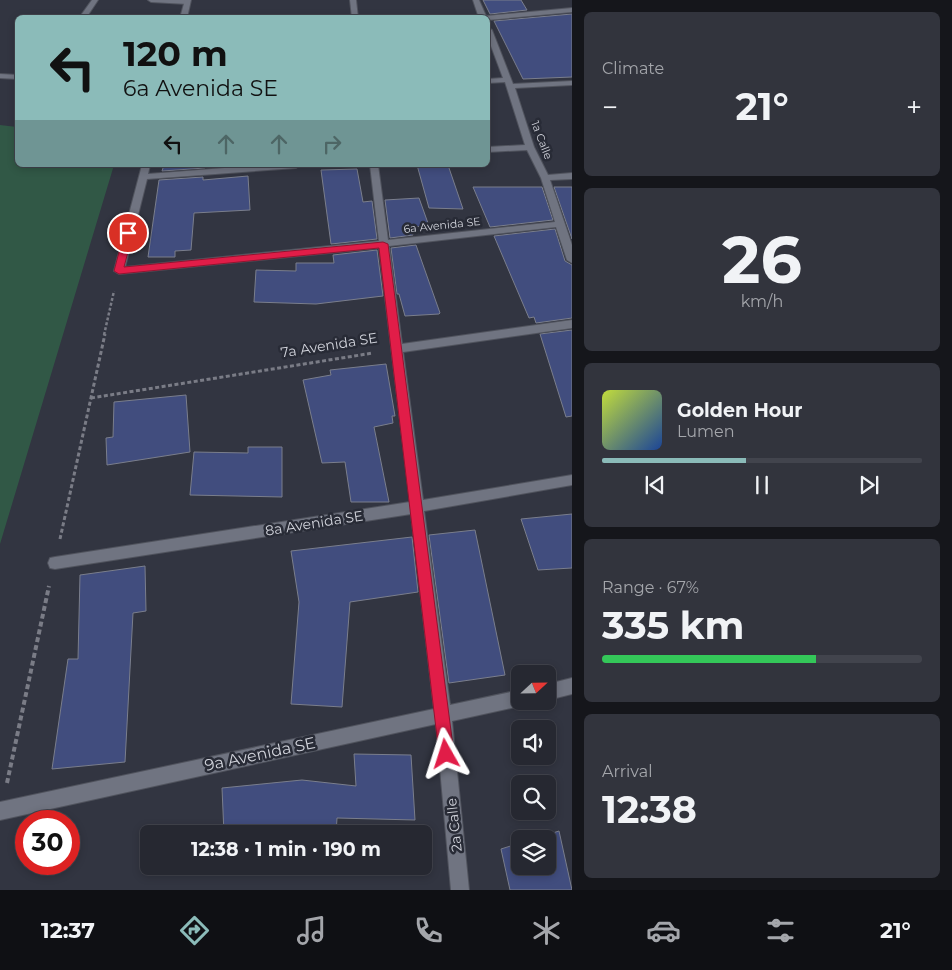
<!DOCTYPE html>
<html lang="en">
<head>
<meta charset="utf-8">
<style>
	:root { --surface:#262831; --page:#32343d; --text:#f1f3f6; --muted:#a4a6ab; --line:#42444d; --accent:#8bbbb9 }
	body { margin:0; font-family:Montserrat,sans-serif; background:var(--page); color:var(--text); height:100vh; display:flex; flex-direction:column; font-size:19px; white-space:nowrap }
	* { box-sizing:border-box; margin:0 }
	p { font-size:16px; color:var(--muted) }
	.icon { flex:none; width:28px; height:28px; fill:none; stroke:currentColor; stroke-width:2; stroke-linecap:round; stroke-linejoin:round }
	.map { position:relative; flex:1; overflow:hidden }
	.side { display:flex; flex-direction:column; gap:12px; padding:12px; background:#15161b; width:380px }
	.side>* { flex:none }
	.hud { position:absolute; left:15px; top:15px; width:475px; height:152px; border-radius:8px; box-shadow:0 2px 8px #0003,0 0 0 1px var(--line); background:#8bbbb9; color:#111; overflow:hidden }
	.needle { width:32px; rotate:68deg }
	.fabs { position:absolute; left:511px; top:665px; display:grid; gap:10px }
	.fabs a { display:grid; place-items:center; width:45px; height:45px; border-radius:8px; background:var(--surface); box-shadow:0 2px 8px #0003,0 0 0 1px var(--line); font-size:25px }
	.speed { position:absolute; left:15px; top:810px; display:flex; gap:10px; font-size:25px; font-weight:700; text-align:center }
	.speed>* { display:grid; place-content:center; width:65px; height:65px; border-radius:50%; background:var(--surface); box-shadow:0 2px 8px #0003,0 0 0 1px var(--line); line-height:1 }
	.speed .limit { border:8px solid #d22; background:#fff; color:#111 }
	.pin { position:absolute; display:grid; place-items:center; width:42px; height:42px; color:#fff; margin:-21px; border:2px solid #fff; border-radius:50%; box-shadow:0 1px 5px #0007 }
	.me { position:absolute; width:55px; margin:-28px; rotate:354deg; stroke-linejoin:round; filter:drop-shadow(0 0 4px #0008) }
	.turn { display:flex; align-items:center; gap:18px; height:105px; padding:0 25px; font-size:22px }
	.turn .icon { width:65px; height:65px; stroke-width:2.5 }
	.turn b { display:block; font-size:35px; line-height:42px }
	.lanes { display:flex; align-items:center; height:48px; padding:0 25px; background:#0003; justify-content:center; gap:25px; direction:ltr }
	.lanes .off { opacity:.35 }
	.big { font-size:38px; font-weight:700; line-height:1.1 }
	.side .tile { flex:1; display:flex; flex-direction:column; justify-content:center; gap:8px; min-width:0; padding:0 18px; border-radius:8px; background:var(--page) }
	.side .dial { align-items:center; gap:0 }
	.dial b { font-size:65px; line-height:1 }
	.song { display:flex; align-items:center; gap:15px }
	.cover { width:60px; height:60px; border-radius:8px; background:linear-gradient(135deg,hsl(70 70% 55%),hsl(220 70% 35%)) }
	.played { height:5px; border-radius:2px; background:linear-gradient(90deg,var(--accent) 45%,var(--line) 45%) }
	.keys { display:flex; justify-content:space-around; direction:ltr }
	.heat { display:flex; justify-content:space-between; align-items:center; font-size:28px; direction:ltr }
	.charge { height:8px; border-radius:4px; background:linear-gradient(90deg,#34c759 67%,var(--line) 0) }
	.trip { position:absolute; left:140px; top:825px; width:292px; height:50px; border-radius:8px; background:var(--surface); box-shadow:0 2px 8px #0003,0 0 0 1px var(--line); font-weight:700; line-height:50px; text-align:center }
	.tab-bar { display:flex; height:80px; justify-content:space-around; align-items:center; background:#0f1014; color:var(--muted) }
	.tab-bar .icon { width:35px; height:35px }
	.tab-bar .current { color:var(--accent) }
	.tab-bar b { font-size:22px; color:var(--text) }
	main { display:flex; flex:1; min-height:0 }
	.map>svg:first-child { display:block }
</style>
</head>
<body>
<main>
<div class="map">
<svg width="572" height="890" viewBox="0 0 572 890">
	<rect width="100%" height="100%" fill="#323541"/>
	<!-- green -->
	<polygon fill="#315846" points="0,125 17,127 18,165 114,165 0,544"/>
	<!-- building -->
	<g fill="#414d7e" stroke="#7a7e8c">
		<polygon points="483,0 521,0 527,10 490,14"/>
		<polygon points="572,14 572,77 523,79 494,21"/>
		<polygon points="164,165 205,165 205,168 162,171"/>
		<polygon points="417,165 448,165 463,209 429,208"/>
		<polygon points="357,169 363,202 372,201 377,239 331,244 321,170"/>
		<polygon points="248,176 250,210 194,213 191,250 175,251 175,257 148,257 159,180 203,177 203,180"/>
		<polygon points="473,187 542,187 553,220 490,227"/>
		<polygon points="554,187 572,187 572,239"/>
		<polygon points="419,198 429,226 410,227 413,235 390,238 385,200"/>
		<polygon points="555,229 565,261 572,265 572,318 536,323 534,317 529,318 494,236"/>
		<polygon points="416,245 440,313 439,314 405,316 399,294 397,294 391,248"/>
		<polygon points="377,250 383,296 316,304 254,302 256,270 296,271 296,263 334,263 333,255"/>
		<polygon points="572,330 572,416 566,417 540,334"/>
		<polygon points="386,364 395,416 392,416 393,423 374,427 389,502 351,502 345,462 322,463 303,380 331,375 330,370"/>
		<polygon points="186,395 190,452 107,465 106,438 113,437 114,402"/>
		<polygon points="248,447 282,447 282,497 190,495 194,452 248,453"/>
		<polygon points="572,514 572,568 538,570 521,519"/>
		<polygon points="475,530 505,675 449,683 429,535"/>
		<polygon points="412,537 418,592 350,602 342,707 291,704 299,602 291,551"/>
		<polygon points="145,566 146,611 133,613 125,762 52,769 68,659 78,659 80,575"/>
		<polygon points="354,754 411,755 415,820 337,818 336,834 310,834 279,828 280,834 224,834 222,788 302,780 356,786"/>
		<polygon points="559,831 572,890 510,890 501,849 520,843 520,866 548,866 548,839 534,839"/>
	</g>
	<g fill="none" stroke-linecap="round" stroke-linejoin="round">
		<defs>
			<g id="service">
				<polygon points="92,0 98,0 86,18 79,18"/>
				<polygon points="148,0 187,0 190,2 187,4 151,2"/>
				<polygon points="0,74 18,75 18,79 0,78"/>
			</g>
			<g id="minor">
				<polygon points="185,0 191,0 187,18 180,18"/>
				<polygon points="350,0 356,0 358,18 352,18"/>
				<polygon points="473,0 479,0 486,16 572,8 572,12 488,20 488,18 479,18"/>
				<polygon points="488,28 492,30 513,84 572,81 572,85 515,88 534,147 548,175 572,173 572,179 550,180 572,245 572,263 567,260 556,227 389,246 402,344 572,320 572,328 403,352 423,500 572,475 572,485 424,511 450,705 520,690 520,701 527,701 520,706 452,721 469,890 451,890 436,724 0,820 0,802 434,709 411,514 55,569 50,568 48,563 50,558 55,557 410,502 379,248 119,274 114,271 142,165 150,165 148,174 262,165 300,165 296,168 147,179 125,267 379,241 370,165 378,165 388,240 555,222 541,178 527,150 488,152 488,147 525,145 505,82 488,83 488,79 503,78 488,38"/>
				<polygon points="572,678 572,694 548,700 548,684"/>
			</g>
		</defs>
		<!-- service casing -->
		<use href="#service" stroke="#50535d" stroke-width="2"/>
		<!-- minor casing -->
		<use href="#minor" stroke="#50535d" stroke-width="2"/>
		<!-- path-far2 -->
		<polyline stroke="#7a7c86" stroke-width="2.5" stroke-dasharray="3 2" stroke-linecap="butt" points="104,335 114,291"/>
		<!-- path-far1 -->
		<g stroke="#7a7c86" stroke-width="3" stroke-dasharray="4 2.5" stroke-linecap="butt">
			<polyline points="91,398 373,353"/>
			<polyline points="60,539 105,334"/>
		</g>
		<!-- path -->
		<polyline stroke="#7a7c86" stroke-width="4" stroke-dasharray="5 3" stroke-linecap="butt" points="7,783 49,586"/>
		<!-- service -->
		<use href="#service" fill="#707481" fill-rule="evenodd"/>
		<!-- minor -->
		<use href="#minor" fill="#707481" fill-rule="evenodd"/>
	</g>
	<!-- route -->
	<polygon fill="#e11d48" stroke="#92132f" points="128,230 133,233 124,267 383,242 388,244 454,754 452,759 446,761 441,759 439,754 379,248 119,274 114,271 124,233"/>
	<g text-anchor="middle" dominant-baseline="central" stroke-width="5" stroke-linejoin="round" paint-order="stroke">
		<!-- far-street labels -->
		<g font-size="11" fill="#d1d3db" stroke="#282b36">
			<text transform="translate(542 140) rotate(69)">1a Calle</text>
			<text transform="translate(442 225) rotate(-6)">6a Avenida SE</text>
		</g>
		<!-- street labels -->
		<g font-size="14" fill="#d1d3db" stroke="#282b36">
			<text transform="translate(329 345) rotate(-9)">7a Avenida SE</text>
			<text transform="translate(314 523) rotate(-9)">8a Avenida SE</text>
			<text transform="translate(454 825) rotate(-96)">2a Calle</text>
		</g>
		<!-- near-street labels -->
		<g font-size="16" fill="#d1d3db" stroke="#282b36">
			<text transform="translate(260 754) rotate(-12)">9a Avenida SE</text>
		</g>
	</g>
</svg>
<div class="fabs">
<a><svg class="needle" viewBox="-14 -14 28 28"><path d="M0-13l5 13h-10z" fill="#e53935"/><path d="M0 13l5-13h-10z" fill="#a4a6ab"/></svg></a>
<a><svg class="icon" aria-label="sound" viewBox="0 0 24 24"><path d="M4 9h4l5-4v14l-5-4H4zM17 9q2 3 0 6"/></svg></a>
<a><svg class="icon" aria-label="search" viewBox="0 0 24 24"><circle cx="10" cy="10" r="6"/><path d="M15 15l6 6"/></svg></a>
<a><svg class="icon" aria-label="layers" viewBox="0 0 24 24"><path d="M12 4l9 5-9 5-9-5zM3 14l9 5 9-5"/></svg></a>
</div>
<div class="speed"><div class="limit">30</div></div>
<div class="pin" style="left:128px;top:233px;background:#d93025"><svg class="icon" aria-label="arrive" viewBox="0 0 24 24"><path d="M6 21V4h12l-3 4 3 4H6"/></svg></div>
<svg class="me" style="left:446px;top:754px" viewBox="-20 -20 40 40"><path d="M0-17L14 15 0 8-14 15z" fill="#e11d48" stroke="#fff" stroke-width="4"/></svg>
<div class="trip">12:38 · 1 min · 190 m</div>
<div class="hud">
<div class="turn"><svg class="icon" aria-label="left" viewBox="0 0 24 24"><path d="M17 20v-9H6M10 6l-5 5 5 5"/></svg><div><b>120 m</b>6a Avenida SE</div></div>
<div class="lanes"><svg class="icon" aria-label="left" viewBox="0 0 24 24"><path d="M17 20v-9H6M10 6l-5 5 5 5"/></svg><svg class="icon off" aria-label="ahead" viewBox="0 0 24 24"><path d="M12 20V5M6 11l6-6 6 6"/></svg><svg class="icon off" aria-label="ahead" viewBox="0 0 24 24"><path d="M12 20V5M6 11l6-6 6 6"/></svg><svg class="icon off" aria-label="right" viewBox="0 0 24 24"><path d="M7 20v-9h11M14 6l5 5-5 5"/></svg></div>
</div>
</div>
<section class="side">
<div class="tile"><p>Climate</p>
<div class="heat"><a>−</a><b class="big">21°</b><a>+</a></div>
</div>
<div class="tile dial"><b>26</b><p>km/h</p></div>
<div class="tile">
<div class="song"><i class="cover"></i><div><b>Golden Hour</b><p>Lumen</p></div></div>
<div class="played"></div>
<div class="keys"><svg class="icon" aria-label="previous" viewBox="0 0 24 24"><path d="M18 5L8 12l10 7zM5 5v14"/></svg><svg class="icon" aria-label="pause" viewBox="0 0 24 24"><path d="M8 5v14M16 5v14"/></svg><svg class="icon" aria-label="next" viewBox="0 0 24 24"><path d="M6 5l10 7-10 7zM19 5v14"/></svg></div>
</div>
<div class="tile"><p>Range · 67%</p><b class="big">335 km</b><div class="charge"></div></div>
<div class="tile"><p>Arrival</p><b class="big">12:38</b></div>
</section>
</main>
<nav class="tab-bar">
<b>12:37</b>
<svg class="icon current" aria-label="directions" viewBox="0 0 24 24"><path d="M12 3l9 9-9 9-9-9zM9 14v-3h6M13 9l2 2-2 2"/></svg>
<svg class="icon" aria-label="music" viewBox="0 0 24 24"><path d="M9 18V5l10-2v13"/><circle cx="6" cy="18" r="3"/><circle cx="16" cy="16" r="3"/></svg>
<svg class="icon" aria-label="phone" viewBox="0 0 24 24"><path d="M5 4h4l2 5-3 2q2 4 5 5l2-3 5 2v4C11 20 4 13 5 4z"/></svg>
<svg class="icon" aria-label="climate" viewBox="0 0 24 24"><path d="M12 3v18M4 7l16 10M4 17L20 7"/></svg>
<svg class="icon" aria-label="car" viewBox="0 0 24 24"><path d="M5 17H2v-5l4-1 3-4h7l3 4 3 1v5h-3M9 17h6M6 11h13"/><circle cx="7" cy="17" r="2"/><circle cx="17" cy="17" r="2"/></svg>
<svg class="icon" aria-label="filters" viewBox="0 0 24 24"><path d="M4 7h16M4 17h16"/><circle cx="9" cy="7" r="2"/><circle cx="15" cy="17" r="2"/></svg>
<b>21°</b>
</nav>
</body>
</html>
